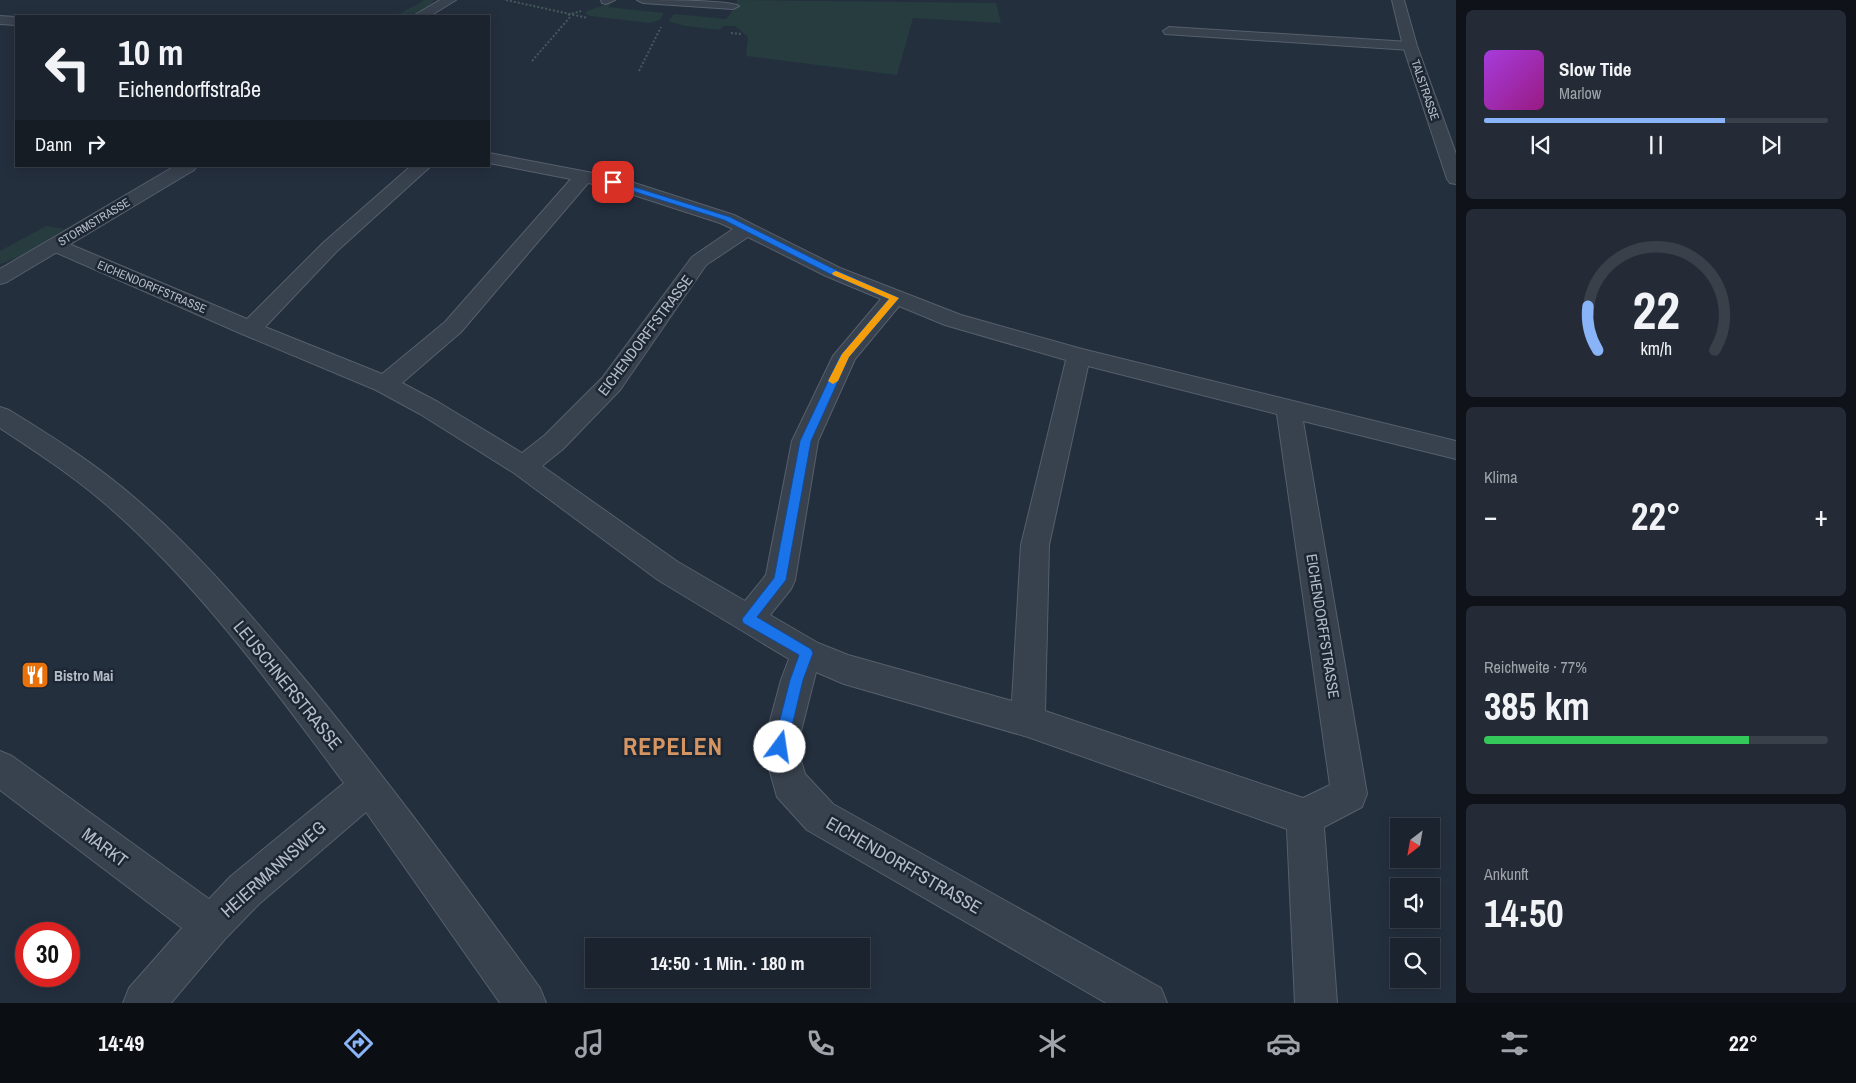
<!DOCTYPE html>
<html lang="de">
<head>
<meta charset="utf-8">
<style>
	:root { --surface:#1b232e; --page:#242b36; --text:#f1f3f6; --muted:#a0a4aa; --line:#39404a; --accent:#8ab4f8 }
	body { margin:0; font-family:"Archivo Narrow",sans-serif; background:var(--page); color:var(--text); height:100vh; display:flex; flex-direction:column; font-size:19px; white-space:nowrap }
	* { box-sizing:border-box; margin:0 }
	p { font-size:16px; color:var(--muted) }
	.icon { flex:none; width:28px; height:28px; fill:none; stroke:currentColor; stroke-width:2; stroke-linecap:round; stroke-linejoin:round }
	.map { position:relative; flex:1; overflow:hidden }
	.panel { display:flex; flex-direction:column; gap:10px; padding:10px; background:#0f1319; width:400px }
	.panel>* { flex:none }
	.top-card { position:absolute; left:15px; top:15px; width:475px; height:152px; border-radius:0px; box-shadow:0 2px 12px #0003,0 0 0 1px var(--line); background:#1b232e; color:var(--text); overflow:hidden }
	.needle { width:32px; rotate:211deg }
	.tools { position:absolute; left:1390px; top:818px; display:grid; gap:10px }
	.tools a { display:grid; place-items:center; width:50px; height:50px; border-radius:0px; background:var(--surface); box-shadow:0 2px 12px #0003,0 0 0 1px var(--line); font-size:25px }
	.speed { position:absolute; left:15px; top:922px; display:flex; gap:10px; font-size:25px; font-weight:700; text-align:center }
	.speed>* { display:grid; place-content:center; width:65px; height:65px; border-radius:50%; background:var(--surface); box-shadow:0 2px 12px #0003,0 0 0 1px var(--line); line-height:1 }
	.speed .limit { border:8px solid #d22; background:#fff; color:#111 }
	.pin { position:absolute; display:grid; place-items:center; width:42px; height:42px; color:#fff; margin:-21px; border-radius:10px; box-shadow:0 2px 8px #0006 }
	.me { position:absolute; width:55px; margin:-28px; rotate:14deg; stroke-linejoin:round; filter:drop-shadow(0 0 4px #0008) }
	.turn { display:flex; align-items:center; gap:18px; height:105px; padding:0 20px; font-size:22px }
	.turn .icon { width:65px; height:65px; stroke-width:2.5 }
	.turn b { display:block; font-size:35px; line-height:42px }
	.then { display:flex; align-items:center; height:48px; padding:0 20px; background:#0003; gap:10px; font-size:19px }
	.big { font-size:38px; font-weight:700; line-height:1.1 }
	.panel .widget { flex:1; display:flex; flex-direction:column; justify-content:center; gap:8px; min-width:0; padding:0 18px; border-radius:8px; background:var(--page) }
	.panel .dial { align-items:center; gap:0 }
	.dial svg { height:130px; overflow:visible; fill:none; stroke:var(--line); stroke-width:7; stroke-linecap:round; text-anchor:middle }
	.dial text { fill:var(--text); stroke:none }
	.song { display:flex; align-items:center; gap:15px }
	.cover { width:60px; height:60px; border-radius:8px; background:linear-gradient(135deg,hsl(280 70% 55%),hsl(310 70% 35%)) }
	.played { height:5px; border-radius:2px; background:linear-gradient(90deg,var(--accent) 70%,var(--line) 70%) }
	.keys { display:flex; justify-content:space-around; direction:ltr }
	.heat { display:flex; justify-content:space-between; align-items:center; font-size:28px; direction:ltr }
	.charge { height:8px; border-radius:4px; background:linear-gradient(90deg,#34c759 77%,var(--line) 0) }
	.trip { position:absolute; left:585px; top:938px; width:285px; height:50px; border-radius:0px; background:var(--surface); box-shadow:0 2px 12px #0003,0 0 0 1px var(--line); font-weight:700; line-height:50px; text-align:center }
	.tab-bar { display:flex; height:80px; justify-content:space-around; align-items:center; background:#0b0e12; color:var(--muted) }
	.tab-bar .icon { width:35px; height:35px }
	.tab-bar .on { color:var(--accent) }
	.tab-bar b { font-size:22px; color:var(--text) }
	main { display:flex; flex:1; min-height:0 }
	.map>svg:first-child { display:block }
</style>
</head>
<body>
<main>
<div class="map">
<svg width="1456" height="1003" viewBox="0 0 1456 1003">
	<rect width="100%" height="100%" fill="#242f3e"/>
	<!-- green -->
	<g fill="#263c3f">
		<path d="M 425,0 L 434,0 C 426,12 409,16 395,16 Z"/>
		<polygon points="737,0 996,3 1001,23 913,18 897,75 746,56 748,37 735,26 723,26 720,30 685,26 668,21 674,14 726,19 736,6"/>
		<polygon points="613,2 608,7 664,13 660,20 650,23 590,16 585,13 587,11"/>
		<polygon points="46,226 65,229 19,257 0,264 0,251"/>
	</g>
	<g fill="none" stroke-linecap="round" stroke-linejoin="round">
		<defs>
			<g id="service">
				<polygon points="601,0 615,0 606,4 602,3"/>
				<path d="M 637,0 C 654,0 730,0 739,6 L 733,9 L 643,3 Z"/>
				<polygon points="1169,27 1410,42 1416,46 1410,50 1165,34 1163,31"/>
			</g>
			<g id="minor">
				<polygon points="1392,0 1404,0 1417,46 1456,154 1456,184 1450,183 1447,179 1403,46"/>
				<polygon points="0,16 16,17 16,25 0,24"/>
				<path d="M 489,153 L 619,178 L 734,215 L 840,268 L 961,315 L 1082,349 L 1456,441 L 1456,459 L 1303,421 L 1367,794 L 1362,807 L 1324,827 L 1337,1003 L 1295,1003 L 1287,829 L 1028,737 L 844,684 L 816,672 L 797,747 L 805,774 L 833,804 L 1161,988 L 1167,1003 L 1106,1003 L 807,830 L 777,797 L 763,747 L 781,680 L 789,659 L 658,580 L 514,473 L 420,414 L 376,390 L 242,334 L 48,249 L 45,245 L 48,241 L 55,239 L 62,241 L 247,319 L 323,243 L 411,166 L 431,166 L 337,251 L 265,327 L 382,374 L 445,322 L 571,179 L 489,163 ZM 588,183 L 609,187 L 720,223 L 733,229 L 692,257 L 602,378 L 545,435 L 522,453 L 438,402 L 402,383 L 461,332 ZM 748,237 L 826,276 L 881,299 L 833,356 L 792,441 L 766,575 L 745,601 L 678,562 L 542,466 L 563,449 L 620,390 L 706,265 ZM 899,306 L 945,325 L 1066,360 L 1021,545 L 1012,701 L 848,655 L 818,643 L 770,615 L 791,589 L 795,580 L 818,441 L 855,359 ZM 1088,366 L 1277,414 L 1330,785 L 1303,798 L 1045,711 L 1049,545 Z"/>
				<path d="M 0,407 L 9,410 C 53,437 97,465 136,499 C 191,546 239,601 286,657 C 376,763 458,876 540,988 L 546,1003 L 500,1003 L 366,812 L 259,904 L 225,939 L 171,1003 L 123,1003 L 129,988 L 182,928 L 0,790 L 0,751 L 12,756 L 209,899 L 231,876 L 344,783 C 272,686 195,580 102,501 C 70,474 35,451 0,428 Z"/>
			</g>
			<g id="tertiary">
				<polygon points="440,0 456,0 430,16 413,16"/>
				<polygon points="175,166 197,166 194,170 7,282 0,284 0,269"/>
			</g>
		</defs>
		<!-- service casing -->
		<use href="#service" stroke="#565f6c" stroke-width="2"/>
		<!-- minor casing -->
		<use href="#minor" stroke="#565f6c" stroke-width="2"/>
		<!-- tertiary casing -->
		<use href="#tertiary" stroke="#565f6c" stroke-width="2"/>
		<!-- path -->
		<g stroke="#44595c" stroke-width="2" stroke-dasharray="2 2" stroke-linecap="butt">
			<polyline points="506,0 588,18"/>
			<polyline points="568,15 581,11"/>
			<polyline points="731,33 741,34"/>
			<polyline points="532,61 571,16"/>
			<polyline points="639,71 661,27"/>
		</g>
		<!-- service -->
		<use href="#service" fill="#38414e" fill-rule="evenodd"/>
		<!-- minor -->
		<use href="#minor" fill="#38414e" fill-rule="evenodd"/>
		<!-- tertiary -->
		<use href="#tertiary" fill="#38414e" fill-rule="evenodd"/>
	</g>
	<!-- route -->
	<polygon fill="#1a73e8" stroke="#114b97" points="610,181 615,181 730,217 836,270 899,298 849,357 811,441 786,580 757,617 811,649 813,653 803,680 787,747 785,752 780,754 775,752 773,747 790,680 799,655 743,623 742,619 774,578 800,441 840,356 889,299 830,274 724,220 610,184"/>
	<!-- slow -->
	<polygon fill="#f59e0b" points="836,271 899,298 849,357 838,381 833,384 828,381 842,354 889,299 833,275 832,273"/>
	<!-- icons -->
	<defs>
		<symbol id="restaurant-square" viewBox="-11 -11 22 22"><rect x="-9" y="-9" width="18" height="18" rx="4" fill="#e8710a" stroke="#1d2633"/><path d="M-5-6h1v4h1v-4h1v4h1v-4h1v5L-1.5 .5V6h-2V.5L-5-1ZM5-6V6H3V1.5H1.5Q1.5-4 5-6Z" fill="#fff"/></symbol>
	</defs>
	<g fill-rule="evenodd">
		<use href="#restaurant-square" x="19" y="659" width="32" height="32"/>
	</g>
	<g text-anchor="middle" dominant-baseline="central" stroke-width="5" stroke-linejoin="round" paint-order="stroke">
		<!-- far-street labels -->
		<g font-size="12" fill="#b4bcc9" stroke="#1d2633">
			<text transform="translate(1425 90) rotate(71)">TALSTRASSE</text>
			<text transform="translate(94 222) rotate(-31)">STORMSTRASSE</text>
			<text transform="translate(152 287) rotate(23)">EICHENDORFFSTRASSE</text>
		</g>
		<!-- street labels -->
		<g font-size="15" fill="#b4bcc9" stroke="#1d2633">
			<text transform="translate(645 335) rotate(-53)">EICHENDORFFSTRASSE</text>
			<text transform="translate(1323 626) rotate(81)">EICHENDORFFSTRASSE</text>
		</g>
		<!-- poi labels -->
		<g font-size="15" font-weight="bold" fill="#b4bcc9" stroke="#1d2633" text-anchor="start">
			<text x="54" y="675">Bistro Mai</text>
		</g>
		<!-- near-street labels -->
		<g font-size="18" fill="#b4bcc9" stroke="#1d2633">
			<text transform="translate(288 685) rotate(51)">LEUSCHNERSTRASSE</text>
			<text transform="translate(105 847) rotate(37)">MARKT</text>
			<text transform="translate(904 865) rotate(30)">EICHENDORFFSTRASSE</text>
			<text transform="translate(273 869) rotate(-42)">HEIERMANNSWEG</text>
		</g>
		<!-- near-district labels -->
		<g font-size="24" font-weight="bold" letter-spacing="1" fill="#d59563" stroke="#1d2633">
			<text x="673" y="746">REPELEN</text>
		</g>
	</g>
</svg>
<div class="tools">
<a><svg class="needle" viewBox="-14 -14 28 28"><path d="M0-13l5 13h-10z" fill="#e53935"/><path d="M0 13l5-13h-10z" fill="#a0a4aa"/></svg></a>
<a><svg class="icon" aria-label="sound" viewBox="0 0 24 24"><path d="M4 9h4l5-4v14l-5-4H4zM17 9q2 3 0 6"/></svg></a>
<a><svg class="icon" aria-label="search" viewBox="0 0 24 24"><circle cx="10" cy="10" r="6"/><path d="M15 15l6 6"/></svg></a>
</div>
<div class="speed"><div class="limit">30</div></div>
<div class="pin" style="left:613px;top:182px;background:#d93025"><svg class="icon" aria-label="arrive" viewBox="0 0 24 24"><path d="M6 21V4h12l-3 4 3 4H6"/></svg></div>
<svg class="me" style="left:780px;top:747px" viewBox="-20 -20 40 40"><circle r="19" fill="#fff"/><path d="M0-13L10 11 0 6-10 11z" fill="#1a73e8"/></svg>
<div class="trip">14:50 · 1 Min. · 180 m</div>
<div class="top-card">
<div class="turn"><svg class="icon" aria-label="left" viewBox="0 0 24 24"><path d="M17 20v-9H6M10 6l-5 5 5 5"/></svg><div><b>10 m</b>Eichendorffstraße</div></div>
<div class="then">Dann<svg class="icon" aria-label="right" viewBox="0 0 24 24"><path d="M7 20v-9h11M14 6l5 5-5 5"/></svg></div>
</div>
</div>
<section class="panel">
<div class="widget">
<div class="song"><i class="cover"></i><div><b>Slow Tide</b><p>Marlow</p></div></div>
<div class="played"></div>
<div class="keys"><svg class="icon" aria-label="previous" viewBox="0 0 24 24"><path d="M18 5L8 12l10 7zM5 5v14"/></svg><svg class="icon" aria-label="pause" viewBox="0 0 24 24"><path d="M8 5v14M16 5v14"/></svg><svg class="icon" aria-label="next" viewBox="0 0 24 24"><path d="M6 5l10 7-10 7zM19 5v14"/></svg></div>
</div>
<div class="widget dial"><svg viewBox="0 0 100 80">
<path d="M14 69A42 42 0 1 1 86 69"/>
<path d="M14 69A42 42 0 0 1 8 42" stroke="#8ab4f8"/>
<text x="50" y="56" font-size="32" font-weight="700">22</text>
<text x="50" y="72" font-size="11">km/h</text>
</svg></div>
<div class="widget"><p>Klima</p>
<div class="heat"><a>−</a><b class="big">22°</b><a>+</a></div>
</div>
<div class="widget"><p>Reichweite · 77%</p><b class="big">385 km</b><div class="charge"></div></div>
<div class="widget"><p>Ankunft</p><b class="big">14:50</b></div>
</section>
</main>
<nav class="tab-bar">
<b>14:49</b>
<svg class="icon on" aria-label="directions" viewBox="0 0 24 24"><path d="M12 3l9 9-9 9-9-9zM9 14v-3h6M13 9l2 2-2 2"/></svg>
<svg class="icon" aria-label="music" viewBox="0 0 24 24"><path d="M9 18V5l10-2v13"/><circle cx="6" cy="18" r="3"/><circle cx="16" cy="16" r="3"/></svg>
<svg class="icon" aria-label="phone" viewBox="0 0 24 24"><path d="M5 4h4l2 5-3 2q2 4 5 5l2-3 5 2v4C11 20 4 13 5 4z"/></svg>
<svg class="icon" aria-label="climate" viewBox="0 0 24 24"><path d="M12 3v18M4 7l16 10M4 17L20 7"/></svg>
<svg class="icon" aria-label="car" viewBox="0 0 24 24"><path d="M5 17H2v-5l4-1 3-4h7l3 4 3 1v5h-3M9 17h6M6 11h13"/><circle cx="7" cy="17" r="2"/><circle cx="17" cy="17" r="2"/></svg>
<svg class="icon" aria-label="filters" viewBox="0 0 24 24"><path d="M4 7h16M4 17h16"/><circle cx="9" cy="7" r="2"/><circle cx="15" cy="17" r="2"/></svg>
<b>22°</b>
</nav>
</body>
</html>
